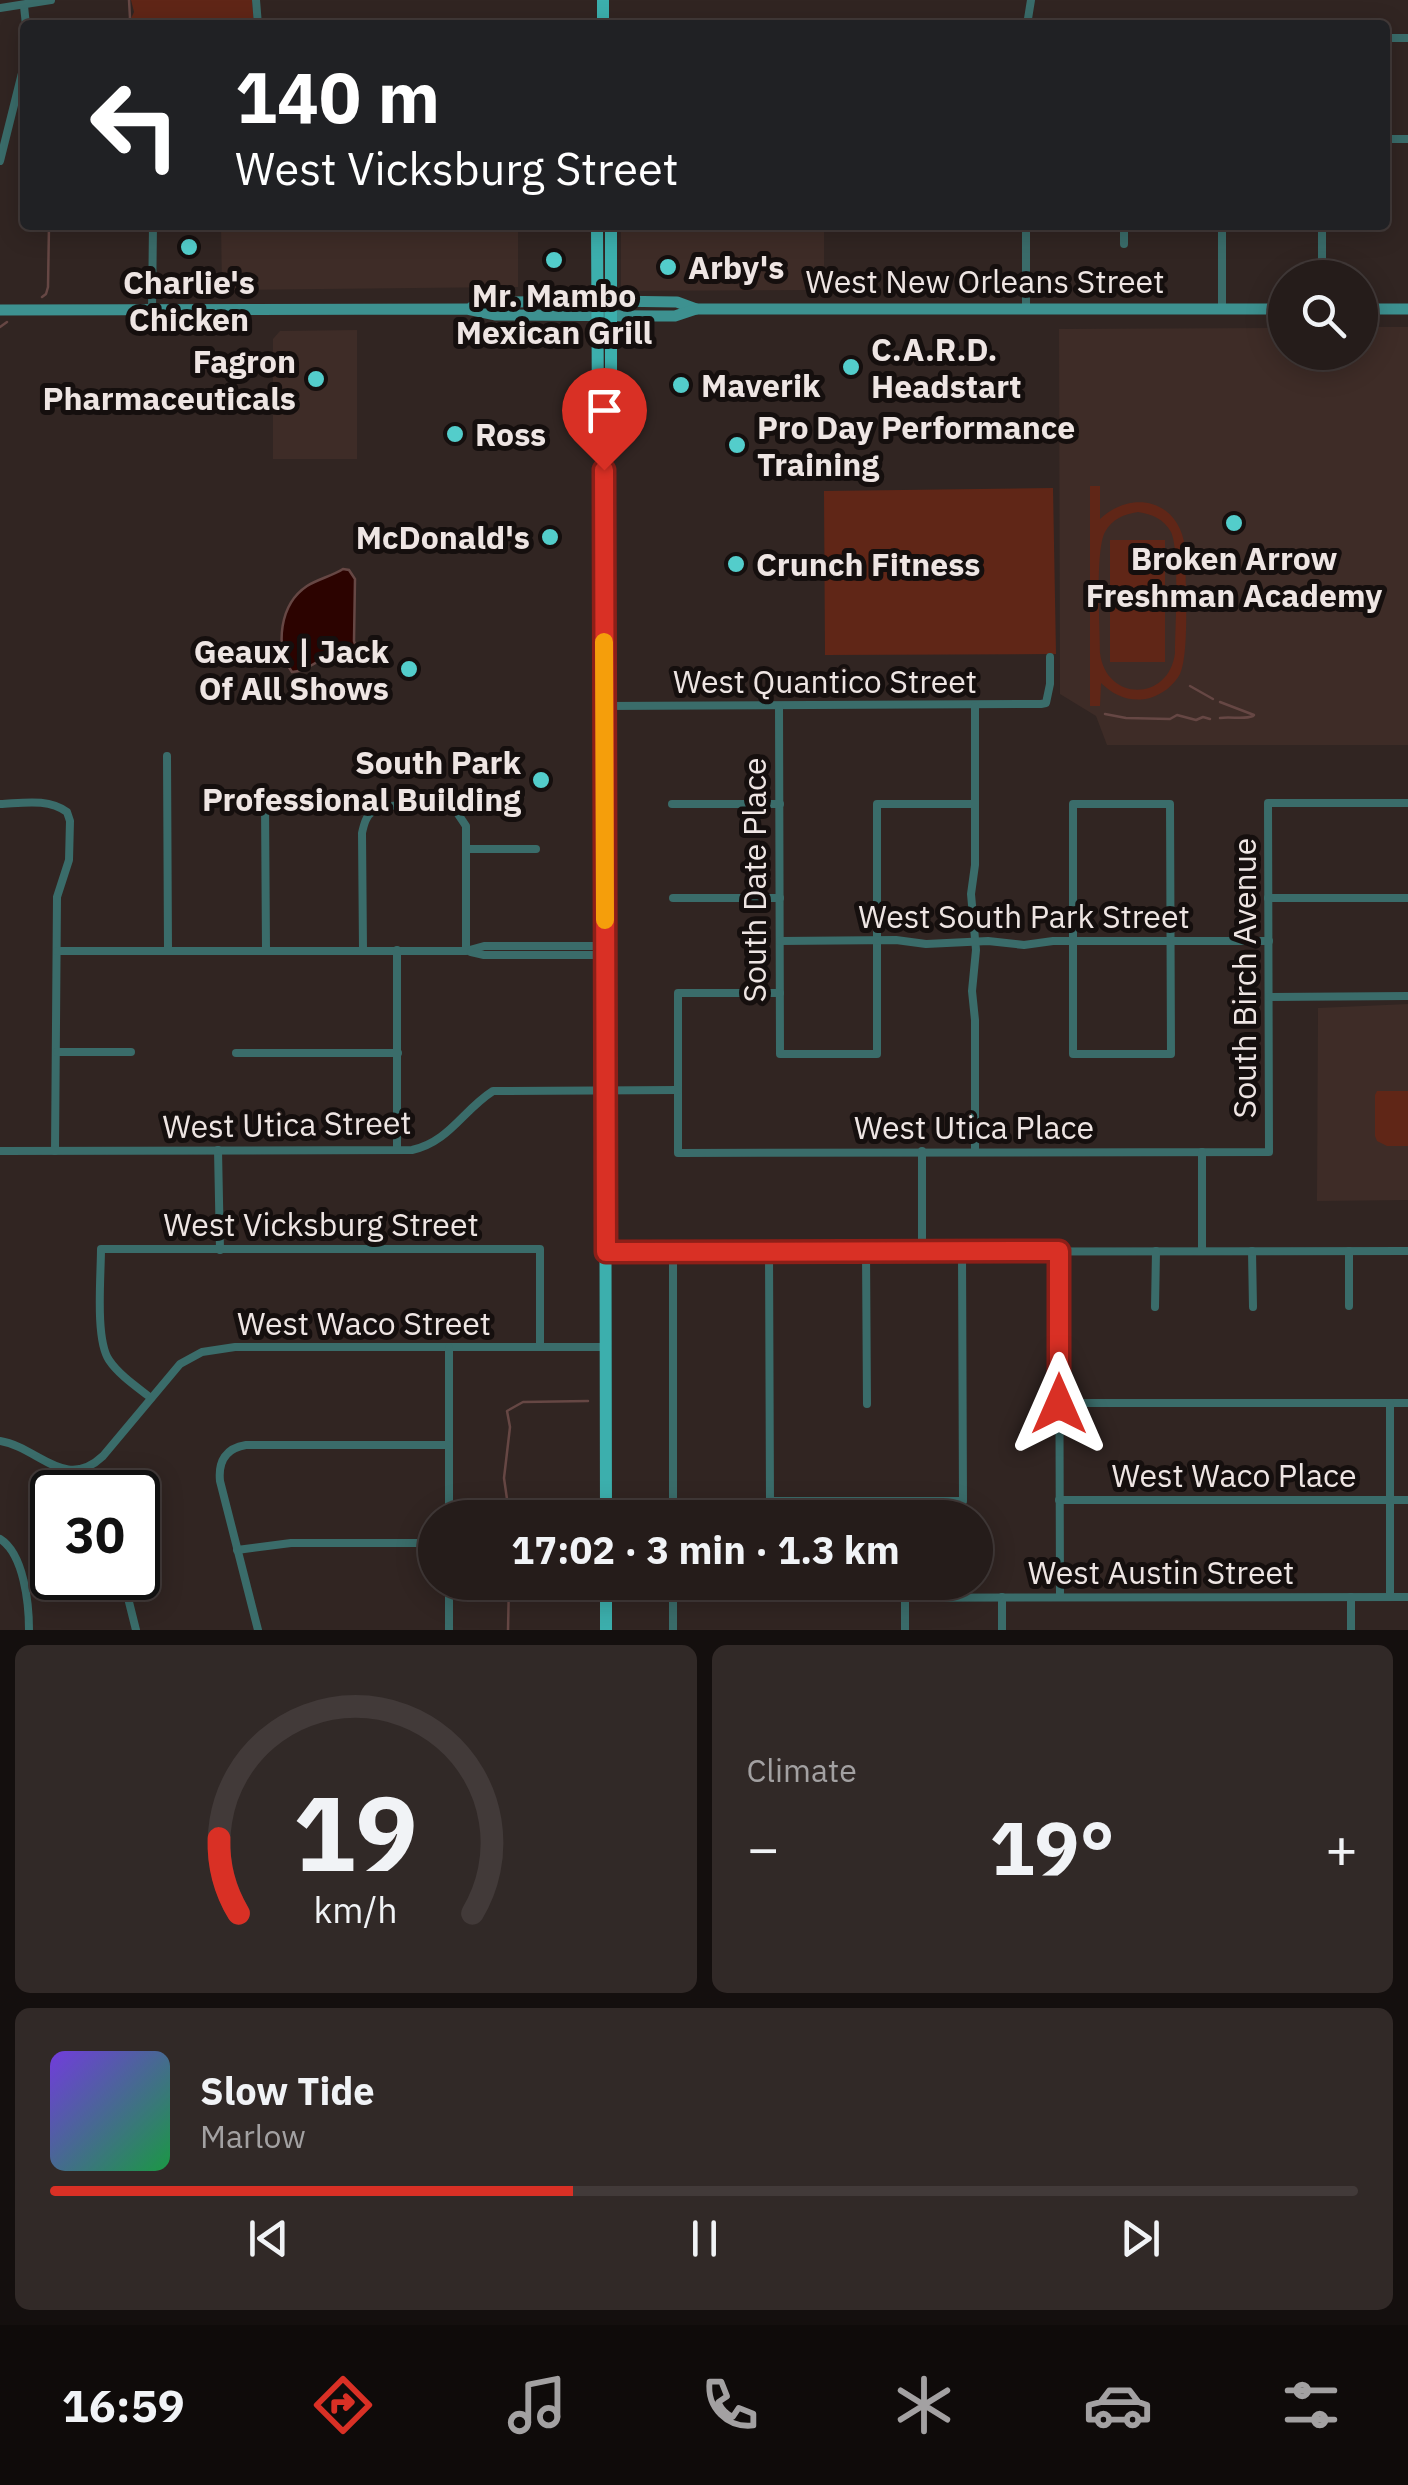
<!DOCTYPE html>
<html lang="en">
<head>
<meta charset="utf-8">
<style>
	:root { --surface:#251c1a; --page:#312927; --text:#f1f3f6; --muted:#a3a1a2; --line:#423a39; --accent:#d93025 }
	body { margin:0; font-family:"IBM Plex Sans",sans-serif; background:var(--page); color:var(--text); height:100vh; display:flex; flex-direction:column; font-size:38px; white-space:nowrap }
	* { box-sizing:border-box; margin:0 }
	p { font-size:32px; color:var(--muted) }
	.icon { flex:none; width:55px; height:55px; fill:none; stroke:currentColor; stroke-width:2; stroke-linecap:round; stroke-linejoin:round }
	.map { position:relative; height:1630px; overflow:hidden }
	.panel { display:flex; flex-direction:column; gap:15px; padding:15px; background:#140f0e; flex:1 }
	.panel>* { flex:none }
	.hud { position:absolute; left:20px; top:20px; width:1370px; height:210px; border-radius:10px; box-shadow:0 5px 25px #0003,0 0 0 2px var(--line); background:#202124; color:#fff; overflow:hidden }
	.controls { position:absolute; left:1268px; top:260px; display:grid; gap:20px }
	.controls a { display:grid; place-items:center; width:110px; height:110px; border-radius:50%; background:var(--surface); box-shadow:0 5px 25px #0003,0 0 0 2px var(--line); font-size:50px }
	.speed { position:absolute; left:30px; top:1470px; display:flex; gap:20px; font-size:50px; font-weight:700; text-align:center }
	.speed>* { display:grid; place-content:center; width:130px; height:130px; border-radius:50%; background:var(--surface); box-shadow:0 5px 25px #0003,0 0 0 2px var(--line); line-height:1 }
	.speed .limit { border:5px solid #111; border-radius:15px; background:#fff; color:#111 }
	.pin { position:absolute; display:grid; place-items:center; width:85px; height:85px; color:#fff; margin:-102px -42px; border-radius:50% 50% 50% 0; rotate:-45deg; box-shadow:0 0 10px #0007 }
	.pin .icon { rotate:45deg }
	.me { position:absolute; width:110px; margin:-55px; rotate:0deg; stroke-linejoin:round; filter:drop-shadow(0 0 8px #0008) }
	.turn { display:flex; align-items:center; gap:35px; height:210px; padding:0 50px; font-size:45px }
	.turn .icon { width:130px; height:130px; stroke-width:2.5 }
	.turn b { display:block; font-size:70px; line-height:85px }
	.big { font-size:75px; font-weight:800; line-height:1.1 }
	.panel .widget { flex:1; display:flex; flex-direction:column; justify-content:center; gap:15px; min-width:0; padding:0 35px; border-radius:15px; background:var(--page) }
	.panel .dial { align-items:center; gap:0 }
	.dial svg { height:260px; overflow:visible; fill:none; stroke:var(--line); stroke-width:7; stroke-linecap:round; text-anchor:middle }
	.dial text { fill:var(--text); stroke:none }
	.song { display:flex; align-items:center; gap:30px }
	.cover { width:120px; height:120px; border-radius:15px; background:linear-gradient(135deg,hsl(260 70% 55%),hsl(140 70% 35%)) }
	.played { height:10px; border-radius:5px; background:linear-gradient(90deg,var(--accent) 40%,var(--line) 40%) }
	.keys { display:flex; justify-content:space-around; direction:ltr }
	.heat { display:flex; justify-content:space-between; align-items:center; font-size:55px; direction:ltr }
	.panel .tiles { flex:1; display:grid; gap:15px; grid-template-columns:1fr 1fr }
	.widget:last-child { grid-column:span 2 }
	.trip { position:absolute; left:418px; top:1500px; width:575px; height:100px; border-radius:50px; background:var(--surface); box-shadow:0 5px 25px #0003,0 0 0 2px var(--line); font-weight:800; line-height:100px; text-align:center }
	.dock { display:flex; height:160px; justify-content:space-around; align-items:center; background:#0f0b0a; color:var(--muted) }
	.dock .icon { width:70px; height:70px }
	.dock .active { color:var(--accent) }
	.dock b { font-size:45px; color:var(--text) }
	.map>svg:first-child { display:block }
</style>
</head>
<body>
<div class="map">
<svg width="1408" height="1630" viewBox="0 0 1408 1630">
	<rect width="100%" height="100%" fill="#312522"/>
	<!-- built -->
	<g fill="#3e2c27">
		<polygon points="221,225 584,225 584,228 518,228 518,287 222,290"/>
		<polygon points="621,225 824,225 824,290 621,291"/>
		<polygon points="1360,327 1408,327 1408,745 1107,745 1096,716 1060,694 1059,329 1285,328 1285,352 1360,352"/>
		<polygon points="357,330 357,459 273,459 273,339 280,331"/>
		<polygon points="1408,1004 1408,1200 1317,1201 1318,1008"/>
	</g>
	<!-- green -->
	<g fill="#602617" fill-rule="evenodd">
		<polygon points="131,0 252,0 254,25 128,25 134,12"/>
		<path d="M 1090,486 L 1100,486 L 1100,519 C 1133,488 1180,501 1185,548 C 1185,576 1190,652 1180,674 C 1174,685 1163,694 1150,698 C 1131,703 1114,696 1101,683 L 1100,706 L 1090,706 ZM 1138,512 C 1152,514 1164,519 1171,532 C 1180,551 1175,627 1175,653 C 1169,702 1106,702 1100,653 C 1100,628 1095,550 1105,532 C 1112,519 1124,514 1138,512 Z"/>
		<polygon points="1053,488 1056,654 825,655 824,491"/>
		<rect x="1110" y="540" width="55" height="122"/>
		<polygon points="1377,1091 1408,1091 1408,1146 1387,1146 1377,1141 1375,1136 1375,1095"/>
	</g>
	<!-- water -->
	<path fill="#2c0300" stroke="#664744" stroke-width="2.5" d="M 343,569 L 349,570 L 355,579 L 354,641 L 359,656 L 347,662 C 318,649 317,670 292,672 C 274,646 280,604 307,586 C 318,579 332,576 343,569 Z"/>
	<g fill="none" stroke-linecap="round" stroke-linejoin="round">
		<!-- stream -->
		<g stroke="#664744" stroke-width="2.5">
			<polyline points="125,25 130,18 129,0"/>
			<polyline points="42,297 46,294 48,287 49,225"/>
			<polyline points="0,327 7,322"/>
			<polyline points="1190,686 1213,699"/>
			<polyline points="1220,702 1254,715"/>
			<polyline points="1105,714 1126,718 1170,719 1177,715 1196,720 1203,717 1210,719"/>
			<path d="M 1220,718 C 1231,716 1243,720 1253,716"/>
			<polyline points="506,1518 507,1499 504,1478 510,1427 507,1411 523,1402 588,1401"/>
			<polyline points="508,1630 509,1582"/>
		</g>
		<!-- street -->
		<g stroke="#3a6c6a" stroke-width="8">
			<polyline points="256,0 258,25"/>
			<polyline points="24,6 26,25"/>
			<polyline points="0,8 51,0"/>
			<polyline points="1027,25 1031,0"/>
			<polyline points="1385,38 1408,38"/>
			<polyline points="1385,139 1408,139"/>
			<polyline points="0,161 25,61"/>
			<polyline points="1026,225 1026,309"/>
			<polyline points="1124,225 1124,244"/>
			<polyline points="1322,225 1322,278"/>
			<polyline points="1222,309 1222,225"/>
			<polyline points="152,310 153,225"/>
			<polyline points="604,706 1041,704 1046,703 1050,684 1050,657"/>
			<polyline points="779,706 780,1054 877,1054 877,804 975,804"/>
			<polyline points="975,706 975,865 971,894 976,950 972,991 975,1020 975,1152"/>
			<polyline points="167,756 168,950"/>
			<path d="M 0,804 C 23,803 48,798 67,812 L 70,821 L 69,860 L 57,897 L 55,1151"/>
			<polyline points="265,804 266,950"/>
			<polyline points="672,804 780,804"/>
			<polygon points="1073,804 1170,804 1171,1054 1073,1054"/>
			<polyline points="467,849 536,849"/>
			<polyline points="673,898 780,898"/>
			<polyline points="1268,898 1408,898"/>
			<polyline points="780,941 896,940 926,944 988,941 1024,945 1053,941 1269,941"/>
			<path d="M 363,950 L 362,833 C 364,824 366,816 373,811 C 386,802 442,804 456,811 L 466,826 L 466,951"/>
			<polyline points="57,951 466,951 484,946 605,946"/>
			<polyline points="471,952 484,955 605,955"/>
			<polyline points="780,993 678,993 678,1153 1269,1152 1268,803 1408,803"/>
			<polyline points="1269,997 1408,996"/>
			<polyline points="57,1052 131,1052"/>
			<polyline points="236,1053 398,1053"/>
			<polyline points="218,1150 220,1250"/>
			<polyline points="397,1150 397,950"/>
			<path d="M 0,1151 L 412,1150 C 449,1142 463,1110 493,1091 L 678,1090"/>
			<polyline points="1059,1251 1060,1597"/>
			<polyline points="1202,1251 1202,1152"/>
			<polyline points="1252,1251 1253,1307"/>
			<polyline points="1349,1251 1349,1306"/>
			<polyline points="605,1252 1408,1251"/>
			<polyline points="673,1252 673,1518"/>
			<polyline points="769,1252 770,1501 963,1501 962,1252"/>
			<polyline points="866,1252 867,1404"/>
			<polyline points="922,1252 922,1151"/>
			<polyline points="1155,1307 1156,1251"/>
			<path d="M 151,1398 C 137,1387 119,1375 109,1360 C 95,1339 101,1276 101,1249 L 540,1249 L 540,1347"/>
			<polyline points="1059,1403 1408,1403"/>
			<polyline points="1390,1403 1390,1597"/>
			<path d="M 0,1441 C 38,1447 65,1492 103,1456 L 180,1364 L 202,1352 L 235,1347 L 606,1347"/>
			<polyline points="80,1469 86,1492"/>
			<polyline points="1059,1500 1408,1500"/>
			<polyline points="449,1518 449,1348"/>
			<path d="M 0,1539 C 24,1554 29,1604 29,1630"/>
			<polyline points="237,1550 291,1543 435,1543"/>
			<polyline points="123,1578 136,1630"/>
			<polyline points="1002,1597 1002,1630"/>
			<polyline points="1351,1597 1351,1630"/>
			<polyline points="673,1598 1408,1597"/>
			<polyline points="905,1598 905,1630"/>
			<path d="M 258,1630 L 220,1481 C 218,1461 226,1448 246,1445 L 449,1445"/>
			<polyline points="449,1630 449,1582"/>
			<polyline points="673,1630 673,1582"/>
		</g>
		<!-- secondary -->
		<g stroke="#3d9190" stroke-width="11">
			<polyline points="472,307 496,302 610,301 677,302 696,309"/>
			<polyline points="1360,309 1408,309"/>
			<polyline points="0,310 467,309 496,315 658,316 675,316 696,309 1285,309"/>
		</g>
		<!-- primary -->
		<g stroke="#3cafad" stroke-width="12">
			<polyline points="603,0 603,25"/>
			<polyline points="597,225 598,424 604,437 606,1518"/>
			<polyline points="604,437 611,425 611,225"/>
			<polyline points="606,1582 606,1630"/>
		</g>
	</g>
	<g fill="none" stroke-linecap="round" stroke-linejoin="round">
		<defs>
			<polyline id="route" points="604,470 606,1252 1059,1251 1059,1404"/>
		</defs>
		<!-- route casing -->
		<use href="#route" stroke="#8d1f18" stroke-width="25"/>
		<!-- route -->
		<use href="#route" stroke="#d93025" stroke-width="18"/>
		<!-- slow -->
		<polyline stroke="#f59e0b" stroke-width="18" points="604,642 605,920"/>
	</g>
	<!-- markers -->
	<g fill="#53cdcb" stroke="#150f0e" stroke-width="4">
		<circle cx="189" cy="247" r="10"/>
		<circle cx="554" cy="260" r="10"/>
		<circle cx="668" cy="267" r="10"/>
		<circle cx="851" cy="367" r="10"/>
		<circle cx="316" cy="379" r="10"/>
		<circle cx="681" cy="385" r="10"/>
		<circle cx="455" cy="434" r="10"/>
		<circle cx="737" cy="445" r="10"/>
		<circle cx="1234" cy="523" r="10"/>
		<circle cx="550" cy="537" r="10"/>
		<circle cx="736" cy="564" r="10"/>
		<circle cx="409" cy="669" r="10"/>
		<circle cx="541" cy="780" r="10"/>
	</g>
	<g text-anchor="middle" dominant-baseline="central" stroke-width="10" stroke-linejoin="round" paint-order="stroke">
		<!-- poi labels -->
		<g font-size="32" font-weight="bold" fill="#eee5e3" stroke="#150f0e" text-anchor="start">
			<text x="688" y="267">Arby's</text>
			<text x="189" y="282" text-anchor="middle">Charlie's<tspan x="189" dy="37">Chicken</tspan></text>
			<text x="554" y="295" text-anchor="middle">Mr. Mambo<tspan x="554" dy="37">Mexican Grill</tspan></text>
			<text x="871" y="349">C.A.R.D.<tspan x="871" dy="37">Headstart</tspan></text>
			<text x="296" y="361" text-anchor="end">Fagron<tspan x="296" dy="37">Pharmaceuticals</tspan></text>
			<text x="701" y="385">Maverik</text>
			<text x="757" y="427">Pro Day Performance<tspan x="757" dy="37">Training</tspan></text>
			<text x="475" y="434">Ross</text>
			<text x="530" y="537" text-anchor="end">McDonald's</text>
			<text x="1234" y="558" text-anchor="middle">Broken Arrow<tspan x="1234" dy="37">Freshman Academy</tspan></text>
			<text x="756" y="564">Crunch Fitness</text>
			<text x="389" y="651" text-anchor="end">Geaux | Jack<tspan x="389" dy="37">Of All Shows</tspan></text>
			<text x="521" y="762" text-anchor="end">South Park<tspan x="521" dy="37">Professional Building</tspan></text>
		</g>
		<!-- street labels -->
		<g font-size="32" fill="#eee5e3" stroke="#150f0e">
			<text x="985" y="281">West New Orleans Street</text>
			<text x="825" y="681">West Quantico Street</text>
			<text transform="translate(754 880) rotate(-90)">South Date Place</text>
			<text x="1024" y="916">West South Park Street</text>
			<text transform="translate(1244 978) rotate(-90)">South Birch Avenue</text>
			<text transform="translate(287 1124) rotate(-1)">West Utica Street</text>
			<text x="974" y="1127">West Utica Place</text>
			<text x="321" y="1224">West Vicksburg Street</text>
			<text x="364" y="1323">West Waco Street</text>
			<text x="1234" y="1475">West Waco Place</text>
			<text x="1161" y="1572">West Austin Street</text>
		</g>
	</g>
</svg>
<div class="controls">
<a><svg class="icon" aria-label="search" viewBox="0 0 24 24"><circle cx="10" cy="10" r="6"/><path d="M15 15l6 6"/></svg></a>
</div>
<div class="speed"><div class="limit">30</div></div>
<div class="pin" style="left:604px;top:470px;background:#d93025"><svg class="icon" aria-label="arrive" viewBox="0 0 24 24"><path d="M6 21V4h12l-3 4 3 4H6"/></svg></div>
<svg class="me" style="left:1059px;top:1404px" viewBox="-20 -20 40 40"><path d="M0-17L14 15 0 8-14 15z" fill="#d93025" stroke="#fff" stroke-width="4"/></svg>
<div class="trip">17:02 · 3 min · 1.3 km</div>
<div class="hud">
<div class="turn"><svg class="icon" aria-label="left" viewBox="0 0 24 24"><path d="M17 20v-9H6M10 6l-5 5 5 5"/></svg><div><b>140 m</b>West Vicksburg Street</div></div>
</div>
</div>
<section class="panel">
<div class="tiles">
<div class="widget dial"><svg viewBox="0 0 100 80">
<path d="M14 69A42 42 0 1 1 86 69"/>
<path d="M14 69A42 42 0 0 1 8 46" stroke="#d93025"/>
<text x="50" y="56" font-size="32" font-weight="700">19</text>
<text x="50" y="72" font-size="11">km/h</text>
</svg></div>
<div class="widget"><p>Climate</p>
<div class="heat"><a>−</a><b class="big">19°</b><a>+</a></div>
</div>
<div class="widget">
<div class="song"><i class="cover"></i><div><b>Slow Tide</b><p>Marlow</p></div></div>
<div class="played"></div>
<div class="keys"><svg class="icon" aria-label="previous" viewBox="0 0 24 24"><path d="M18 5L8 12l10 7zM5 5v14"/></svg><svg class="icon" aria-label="pause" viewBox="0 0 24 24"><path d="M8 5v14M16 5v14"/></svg><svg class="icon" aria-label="next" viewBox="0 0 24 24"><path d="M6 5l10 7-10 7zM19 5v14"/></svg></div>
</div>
</div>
</section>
<nav class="dock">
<b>16:59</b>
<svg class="icon active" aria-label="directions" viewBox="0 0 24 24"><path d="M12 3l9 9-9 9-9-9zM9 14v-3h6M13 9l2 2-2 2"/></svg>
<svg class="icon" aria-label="music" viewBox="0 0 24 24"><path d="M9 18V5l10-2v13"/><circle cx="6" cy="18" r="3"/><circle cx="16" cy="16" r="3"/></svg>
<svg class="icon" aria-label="phone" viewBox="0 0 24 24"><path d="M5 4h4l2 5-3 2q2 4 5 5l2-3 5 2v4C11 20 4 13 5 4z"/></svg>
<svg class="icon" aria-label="climate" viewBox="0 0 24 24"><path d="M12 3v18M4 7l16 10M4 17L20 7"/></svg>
<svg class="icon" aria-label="car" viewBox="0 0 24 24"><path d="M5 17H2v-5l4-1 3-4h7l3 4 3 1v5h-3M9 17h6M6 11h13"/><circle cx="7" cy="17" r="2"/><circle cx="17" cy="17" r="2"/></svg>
<svg class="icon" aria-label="filters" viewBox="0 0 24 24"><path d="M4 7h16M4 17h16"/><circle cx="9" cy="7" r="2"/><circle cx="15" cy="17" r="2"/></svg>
</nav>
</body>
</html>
